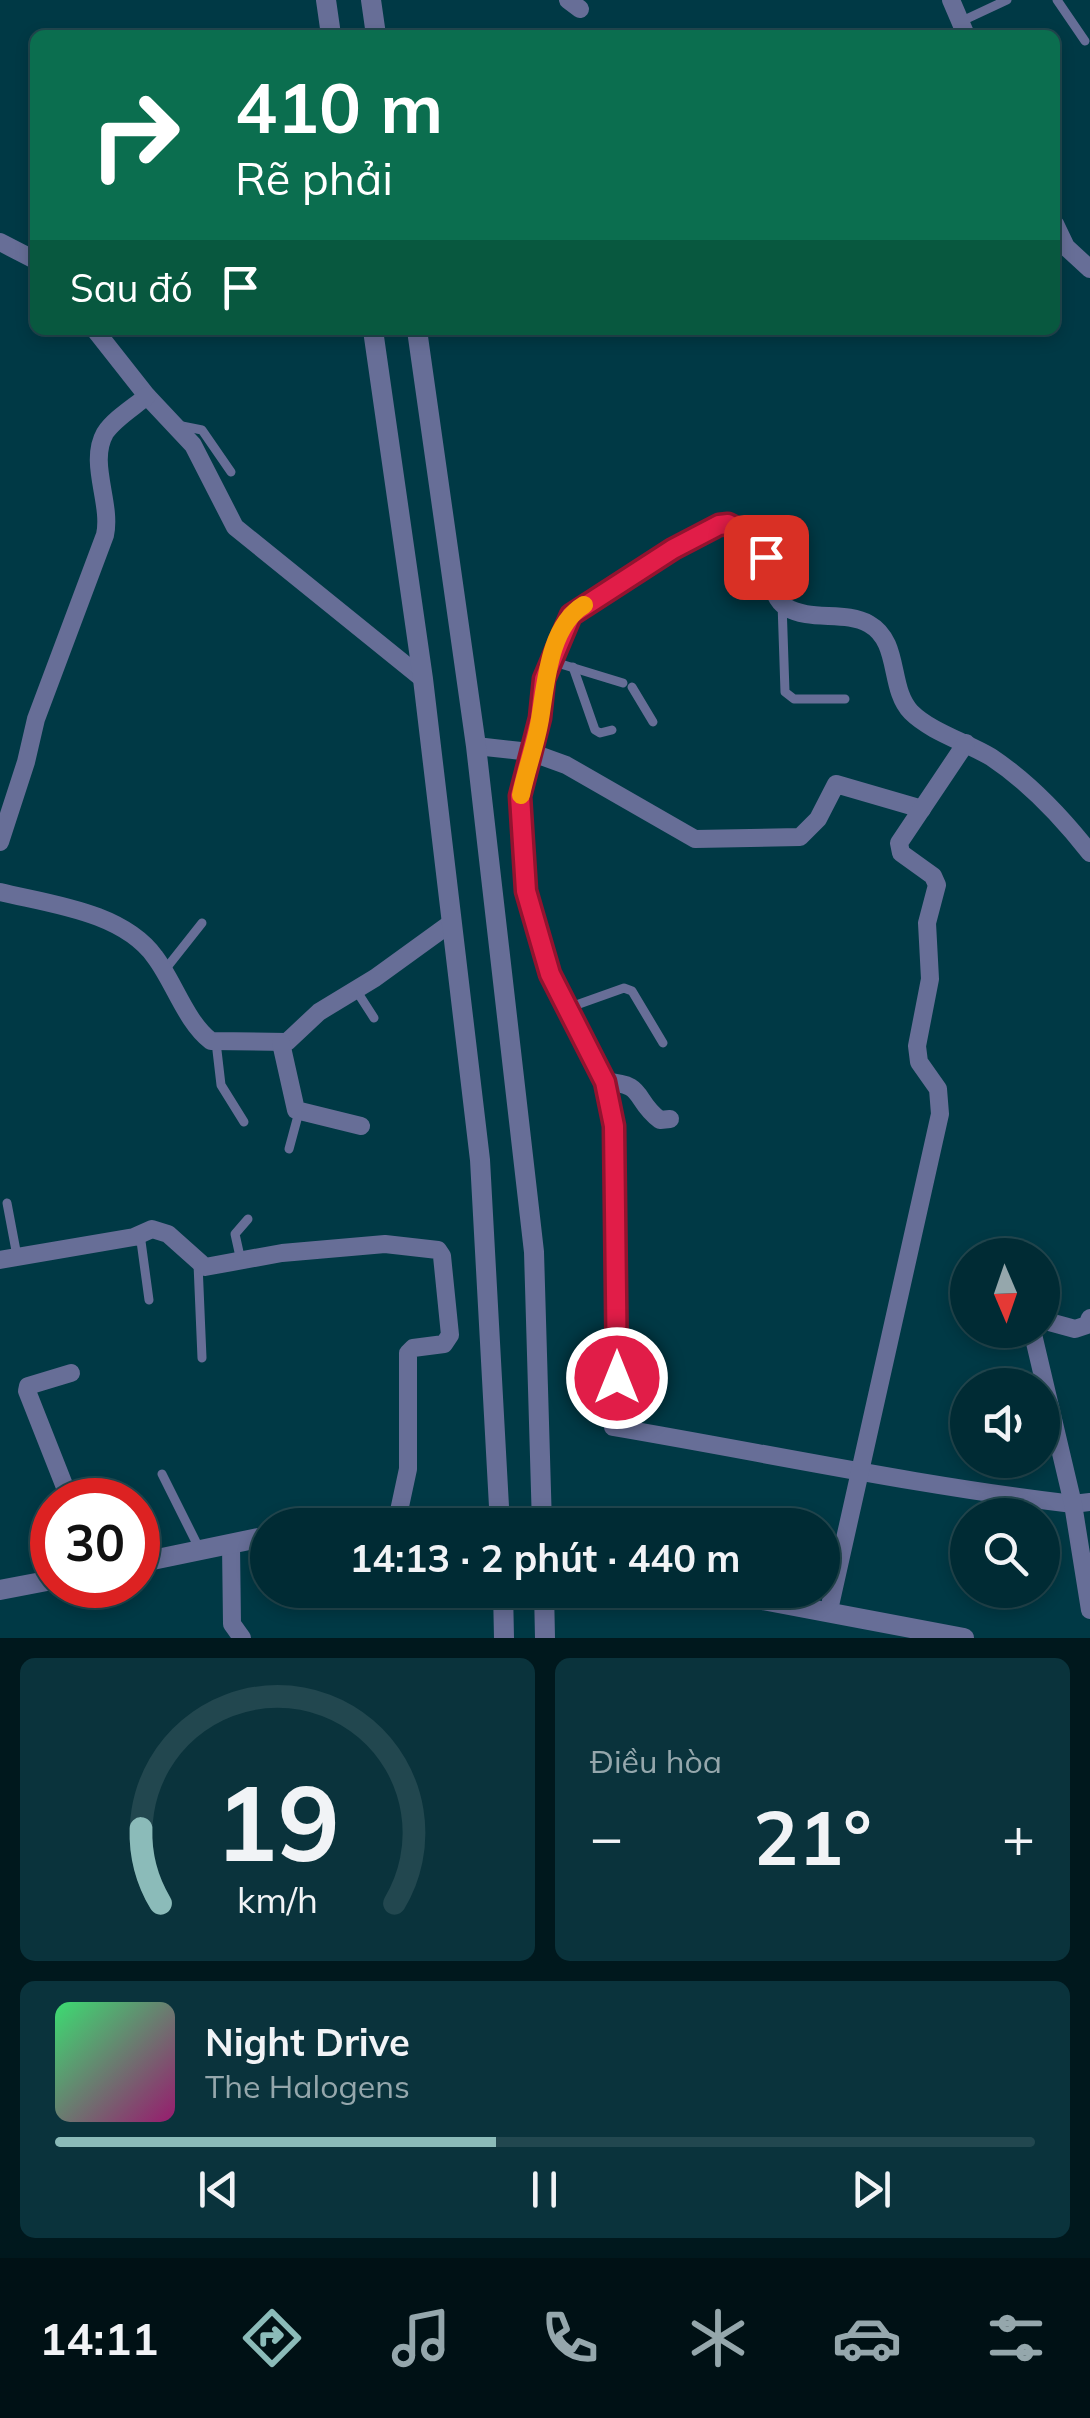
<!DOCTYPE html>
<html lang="vi">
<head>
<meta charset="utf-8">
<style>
	:root { --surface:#002b34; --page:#0a333c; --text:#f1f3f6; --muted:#95a7ac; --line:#22474f; --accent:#8bbbb9 }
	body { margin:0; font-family:Mulish,sans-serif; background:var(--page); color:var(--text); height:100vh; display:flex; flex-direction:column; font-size:38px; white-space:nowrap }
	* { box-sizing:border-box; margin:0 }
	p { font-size:32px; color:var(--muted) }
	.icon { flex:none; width:55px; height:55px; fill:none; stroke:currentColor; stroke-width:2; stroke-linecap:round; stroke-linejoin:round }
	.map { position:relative; height:1638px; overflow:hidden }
	.details { display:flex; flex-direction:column; gap:20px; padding:20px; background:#00181d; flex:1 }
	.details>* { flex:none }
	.guide { position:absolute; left:30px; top:30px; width:1030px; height:305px; border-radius:15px; box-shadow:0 5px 15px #0003,0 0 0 2px var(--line); background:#0b6e4f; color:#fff; overflow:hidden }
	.needle { width:65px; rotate:178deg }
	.buttons { position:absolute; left:950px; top:1238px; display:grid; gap:20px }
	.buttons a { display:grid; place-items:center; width:110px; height:110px; border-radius:50%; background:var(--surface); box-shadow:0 5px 15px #0003,0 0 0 2px var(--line); font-size:50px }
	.speed { position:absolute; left:30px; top:1478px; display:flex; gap:20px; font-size:50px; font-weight:700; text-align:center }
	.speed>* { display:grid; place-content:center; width:130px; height:130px; border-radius:50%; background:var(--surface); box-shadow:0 5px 15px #0003,0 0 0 2px var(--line); line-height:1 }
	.speed .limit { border:15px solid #d22; background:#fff; color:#111 }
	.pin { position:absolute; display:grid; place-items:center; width:85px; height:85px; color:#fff; margin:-42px; border-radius:20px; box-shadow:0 5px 15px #0006 }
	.me { position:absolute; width:110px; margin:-55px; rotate:0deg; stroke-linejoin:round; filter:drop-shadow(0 0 8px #0008) }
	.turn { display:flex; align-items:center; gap:35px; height:210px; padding:0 40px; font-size:45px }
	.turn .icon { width:130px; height:130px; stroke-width:2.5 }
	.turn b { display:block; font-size:70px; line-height:85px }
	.then { display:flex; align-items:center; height:95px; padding:0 40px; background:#0003; gap:20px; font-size:38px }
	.big { font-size:75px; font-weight:700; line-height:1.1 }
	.details .tile { flex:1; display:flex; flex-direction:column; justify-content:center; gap:15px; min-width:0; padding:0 35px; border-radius:15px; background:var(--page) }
	.details .dial { align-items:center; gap:0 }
	.dial svg { height:260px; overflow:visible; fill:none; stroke:var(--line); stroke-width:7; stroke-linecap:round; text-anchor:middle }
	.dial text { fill:var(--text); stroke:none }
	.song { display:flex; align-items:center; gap:30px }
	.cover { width:120px; height:120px; border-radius:15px; background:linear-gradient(135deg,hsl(140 70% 55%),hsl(320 70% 35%)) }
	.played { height:10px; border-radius:5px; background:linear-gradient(90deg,var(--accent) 45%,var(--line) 45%) }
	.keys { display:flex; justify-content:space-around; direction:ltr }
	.heat { display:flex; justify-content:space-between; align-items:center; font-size:55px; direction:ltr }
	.details .tiles { flex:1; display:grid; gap:20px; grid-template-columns:1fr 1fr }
	.tile:last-child { grid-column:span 2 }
	.trip { position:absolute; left:250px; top:1508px; width:590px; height:100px; border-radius:50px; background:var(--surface); box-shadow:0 5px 15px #0003,0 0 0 2px var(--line); font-weight:700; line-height:100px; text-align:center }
	.tab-bar { display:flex; height:160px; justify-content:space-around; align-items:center; background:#001115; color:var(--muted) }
	.tab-bar .icon { width:70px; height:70px }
	.tab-bar .selected { color:var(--accent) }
	.tab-bar b { font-size:45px; color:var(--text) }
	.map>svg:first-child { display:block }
</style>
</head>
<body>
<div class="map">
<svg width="1090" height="1638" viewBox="0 0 1090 1638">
	<rect width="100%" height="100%" fill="#003945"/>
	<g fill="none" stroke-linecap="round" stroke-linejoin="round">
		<!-- service -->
		<g stroke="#676e97" stroke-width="9">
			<polyline points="1057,0 1085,41"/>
			<polyline points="962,21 1007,0"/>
			<polyline points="177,425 202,430 231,472"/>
			<polyline points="782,603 785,692 794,699 845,699"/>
			<polyline points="551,661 623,683"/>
			<polyline points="573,667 595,730 600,733 612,730"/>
			<polyline points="632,687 653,722"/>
			<polyline points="164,971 202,923"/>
			<polyline points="356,990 374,1018"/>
			<polyline points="565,1009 624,988 632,991 663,1043"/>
			<polyline points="216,1042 221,1085 244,1122"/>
			<polyline points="289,1149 299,1112"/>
			<polyline points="7,1203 17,1256"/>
			<polyline points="140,1234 149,1300"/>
			<polyline points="241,1261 235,1234 248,1219"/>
			<polyline points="198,1264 202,1358"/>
			<polyline points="162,1474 199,1548"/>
		</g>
		<!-- minor -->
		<g stroke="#676e97" stroke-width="18">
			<polyline points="568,0 580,9"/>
			<polyline points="951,0 966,35"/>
			<polyline points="1055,224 1066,247 1090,269"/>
			<polyline points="0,242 35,260"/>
			<polyline points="95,330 147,396 193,445 235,527 423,679"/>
			<polyline points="476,746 530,752 566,765 695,839 800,837 818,819 836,784 922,809"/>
			<path d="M 0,842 L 26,762 L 36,719 L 105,535 C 112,503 88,463 105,433 C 114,419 134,407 147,396"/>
			<path d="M 1090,853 C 1061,816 1030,783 991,757 C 966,742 931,732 911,712 C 888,688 901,642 869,624 C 845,610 810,622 786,607 C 761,591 780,542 728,524 L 673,549 L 577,610 L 567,622 L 544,679 L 541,717 L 521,796 L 526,891 L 550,974 L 605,1082 L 614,1126 L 617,1378 L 613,1427 C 766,1453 919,1486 1073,1504 L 1090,1502"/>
			<path d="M 0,892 C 50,904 123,912 155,957 C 174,982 186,1022 211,1041 L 287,1042 L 319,1012 L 375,978 L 451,923"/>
			<polyline points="281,1043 296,1110 361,1126"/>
			<path d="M 605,1082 C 646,1083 633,1100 660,1120 L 670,1119"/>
			<polyline points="0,1260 134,1237 152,1229 168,1234 205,1267 282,1253 385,1244 438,1250 442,1256 450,1335 444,1344 413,1348 408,1353 408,1469 396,1525"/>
			<polyline points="1042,1320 1075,1329 1087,1325 1090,1318"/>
			<polyline points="1032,1330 1073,1504 1090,1610"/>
			<polyline points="70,1500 27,1391 28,1386 71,1373"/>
			<polyline points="231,1545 232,1624 242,1638"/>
			<polyline points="829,1610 940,1114 938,1089 919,1062 917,1046 930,979 927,923 937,885 933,876 901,853 899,843 966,743"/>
		</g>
		<!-- tertiary -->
		<g stroke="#676e97" stroke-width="20">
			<polyline points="326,0 331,35"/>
			<polyline points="371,0 376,35"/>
			<polyline points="373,330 423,679 480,1160 500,1525"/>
			<polyline points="417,330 476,746 534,1252 542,1525"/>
			<polyline points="138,1563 268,1536"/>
			<polyline points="0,1590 52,1580"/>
			<polyline points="503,1590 504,1638"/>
			<polyline points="544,1590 545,1638"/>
			<polyline points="710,1590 964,1638"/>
		</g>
	</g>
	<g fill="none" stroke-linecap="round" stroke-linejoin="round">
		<defs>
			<polyline id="route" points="617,1378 614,1126 605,1082 550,974 526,891 520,796 540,718 544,679 571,615 673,549 719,525 728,524 750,535 766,557"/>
		</defs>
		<!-- route casing -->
		<use href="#route" stroke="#92132f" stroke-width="25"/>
		<!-- route -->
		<use href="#route" stroke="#e11d48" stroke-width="18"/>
		<!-- slow -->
		<path stroke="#f59e0b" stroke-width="18" d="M 521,795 C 526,770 536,744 540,719 C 546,683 549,626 584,605"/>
	</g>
</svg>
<div class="buttons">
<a><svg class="needle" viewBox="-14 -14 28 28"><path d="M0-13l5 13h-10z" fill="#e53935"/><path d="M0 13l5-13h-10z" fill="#95a7ac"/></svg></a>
<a><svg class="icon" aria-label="sound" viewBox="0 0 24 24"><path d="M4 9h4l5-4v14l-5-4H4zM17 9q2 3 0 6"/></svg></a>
<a><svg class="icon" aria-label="search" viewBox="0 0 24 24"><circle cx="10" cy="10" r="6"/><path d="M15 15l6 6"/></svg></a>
</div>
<div class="speed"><div class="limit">30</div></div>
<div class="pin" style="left:766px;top:557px;background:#d93025"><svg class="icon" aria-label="arrive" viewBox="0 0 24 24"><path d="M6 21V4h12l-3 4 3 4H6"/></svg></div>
<svg class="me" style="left:617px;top:1378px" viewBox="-20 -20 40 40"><circle r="17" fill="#e11d48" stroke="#fff" stroke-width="3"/><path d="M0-11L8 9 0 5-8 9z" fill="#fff"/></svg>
<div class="trip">14:13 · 2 phút · 440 m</div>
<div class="guide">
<div class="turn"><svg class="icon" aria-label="right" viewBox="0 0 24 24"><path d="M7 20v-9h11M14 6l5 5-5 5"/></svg><div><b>410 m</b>Rẽ phải</div></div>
<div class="then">Sau đó<svg class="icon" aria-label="arrive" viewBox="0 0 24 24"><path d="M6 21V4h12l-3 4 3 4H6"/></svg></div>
</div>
</div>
<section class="details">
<div class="tiles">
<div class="tile dial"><svg viewBox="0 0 100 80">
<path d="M14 69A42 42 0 1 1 86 69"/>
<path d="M14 69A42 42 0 0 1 8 46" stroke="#8bbbb9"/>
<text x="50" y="56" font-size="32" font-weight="700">19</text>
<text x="50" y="72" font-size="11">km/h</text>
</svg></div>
<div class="tile"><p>Điều hòa</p>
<div class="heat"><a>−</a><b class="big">21°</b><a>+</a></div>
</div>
<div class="tile">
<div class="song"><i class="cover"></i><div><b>Night Drive</b><p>The Halogens</p></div></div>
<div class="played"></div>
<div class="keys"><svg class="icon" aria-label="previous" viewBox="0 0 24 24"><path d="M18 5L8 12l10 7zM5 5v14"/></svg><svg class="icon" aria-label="pause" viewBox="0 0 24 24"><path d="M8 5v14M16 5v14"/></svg><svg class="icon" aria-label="next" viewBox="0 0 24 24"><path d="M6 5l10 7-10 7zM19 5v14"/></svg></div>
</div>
</div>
</section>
<nav class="tab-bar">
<b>14:11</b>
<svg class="icon selected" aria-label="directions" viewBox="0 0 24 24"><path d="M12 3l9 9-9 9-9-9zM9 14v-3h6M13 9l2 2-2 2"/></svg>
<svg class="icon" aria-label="music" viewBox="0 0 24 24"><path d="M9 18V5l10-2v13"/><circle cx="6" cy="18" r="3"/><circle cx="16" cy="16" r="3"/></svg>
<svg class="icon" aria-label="phone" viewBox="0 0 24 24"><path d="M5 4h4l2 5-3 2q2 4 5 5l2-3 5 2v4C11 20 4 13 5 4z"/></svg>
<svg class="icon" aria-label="climate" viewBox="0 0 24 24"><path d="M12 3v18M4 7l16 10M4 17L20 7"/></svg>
<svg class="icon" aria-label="car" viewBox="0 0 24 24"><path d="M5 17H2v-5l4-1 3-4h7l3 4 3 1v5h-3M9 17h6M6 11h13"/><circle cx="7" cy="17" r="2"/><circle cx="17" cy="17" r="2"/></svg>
<svg class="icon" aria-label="filters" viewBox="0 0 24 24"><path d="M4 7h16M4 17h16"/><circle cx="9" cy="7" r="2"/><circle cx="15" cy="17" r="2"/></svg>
</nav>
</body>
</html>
